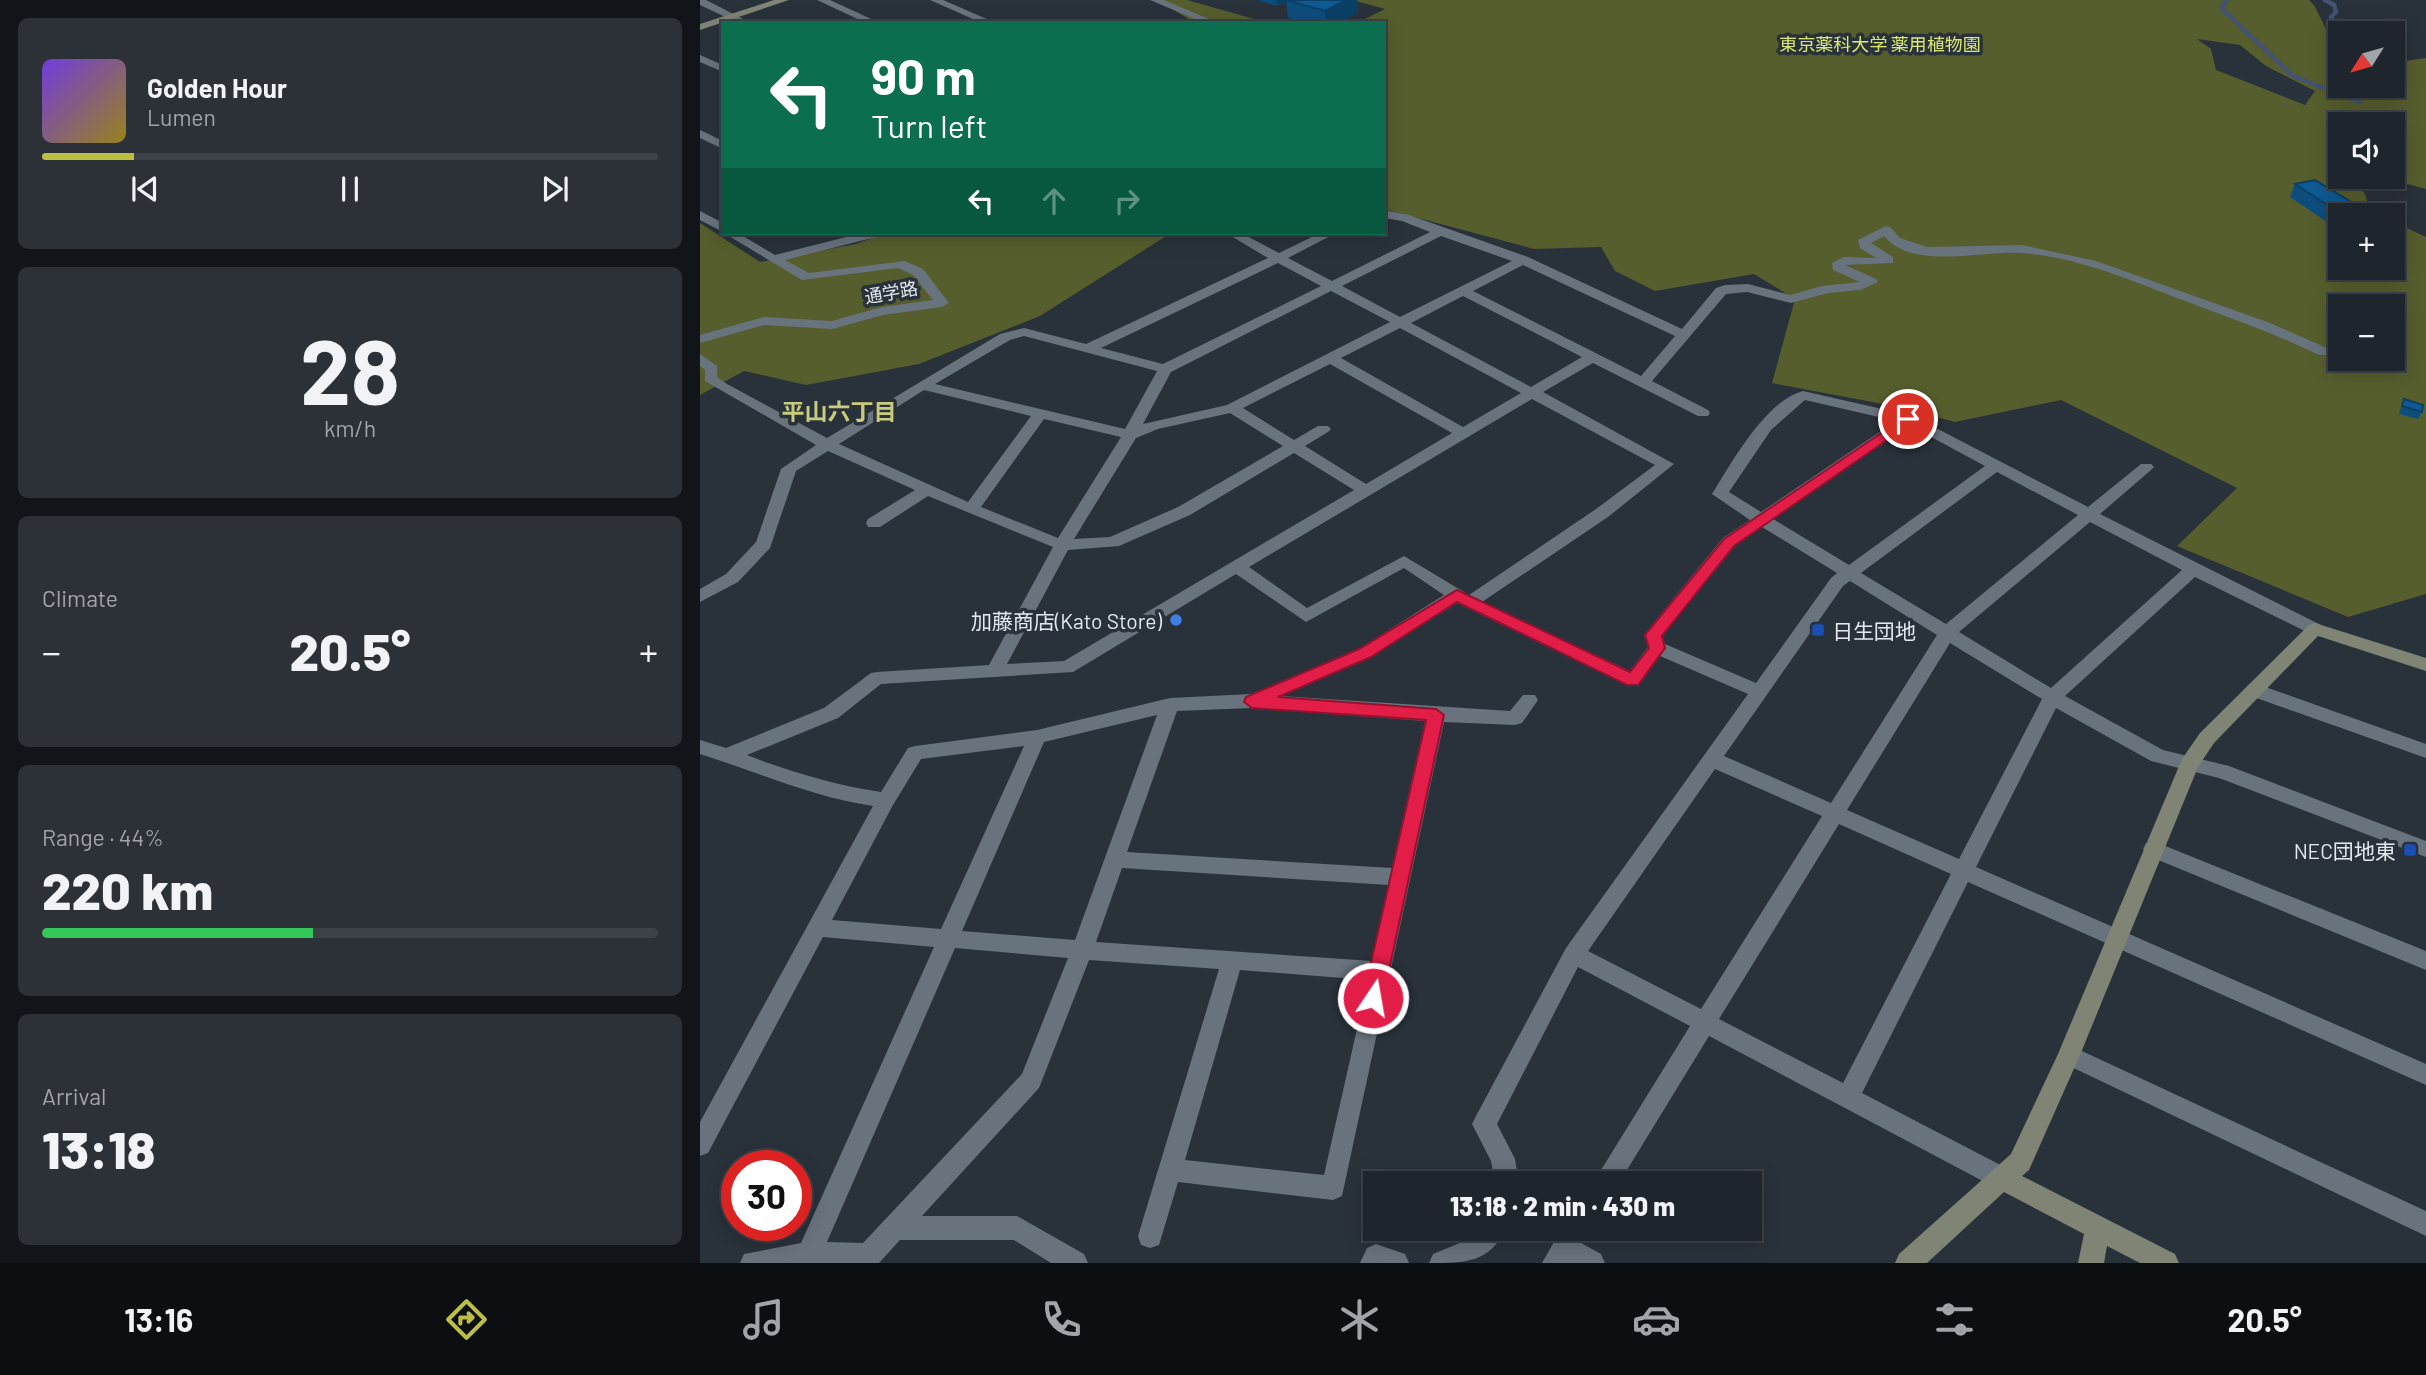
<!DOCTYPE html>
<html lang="en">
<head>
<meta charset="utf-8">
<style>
	:root { --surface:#1f252c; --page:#2c3138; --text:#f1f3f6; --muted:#a1a5a9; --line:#3c4248; --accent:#bebf42 }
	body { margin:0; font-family:Barlow,"Noto Sans JP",sans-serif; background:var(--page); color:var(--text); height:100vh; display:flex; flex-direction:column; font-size:26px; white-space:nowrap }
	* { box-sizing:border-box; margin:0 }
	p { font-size:23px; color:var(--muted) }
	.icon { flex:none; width:38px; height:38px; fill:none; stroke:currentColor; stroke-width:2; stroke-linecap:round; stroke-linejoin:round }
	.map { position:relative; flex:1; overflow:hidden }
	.details { display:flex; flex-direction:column; gap:18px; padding:18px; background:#111418; width:700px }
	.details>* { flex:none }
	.top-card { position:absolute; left:21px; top:21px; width:665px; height:214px; border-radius:0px; box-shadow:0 4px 18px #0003,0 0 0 2px var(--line); background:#0b6e4f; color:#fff; overflow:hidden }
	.needle { width:46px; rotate:233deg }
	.controls { position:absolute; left:1628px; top:21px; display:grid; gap:14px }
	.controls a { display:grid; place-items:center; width:77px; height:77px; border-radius:0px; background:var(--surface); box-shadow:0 4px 18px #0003,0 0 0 2px var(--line); font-size:35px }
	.speed { position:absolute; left:21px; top:1150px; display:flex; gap:14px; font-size:35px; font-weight:700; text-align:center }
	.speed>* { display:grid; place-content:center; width:91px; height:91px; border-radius:50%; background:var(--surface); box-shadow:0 4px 18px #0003,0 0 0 2px var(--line); line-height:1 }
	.speed .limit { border:10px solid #d22; background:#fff; color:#111 }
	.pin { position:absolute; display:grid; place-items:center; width:60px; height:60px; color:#fff; margin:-30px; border:4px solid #fff; border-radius:50%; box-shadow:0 2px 7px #0007 }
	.me { position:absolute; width:77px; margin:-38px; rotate:12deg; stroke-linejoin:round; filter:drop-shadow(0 0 5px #0008) }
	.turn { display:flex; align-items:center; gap:24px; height:147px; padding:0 35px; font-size:32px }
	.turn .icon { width:91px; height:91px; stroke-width:2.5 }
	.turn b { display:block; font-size:49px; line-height:60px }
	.lanes { display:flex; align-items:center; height:66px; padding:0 35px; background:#0003; justify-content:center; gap:35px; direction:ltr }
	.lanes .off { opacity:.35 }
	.big { font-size:52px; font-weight:800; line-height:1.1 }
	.details .tile { flex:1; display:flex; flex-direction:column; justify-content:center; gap:10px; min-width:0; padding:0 24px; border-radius:10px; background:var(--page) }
	.details .dial { align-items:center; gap:0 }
	.dial b { font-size:91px; line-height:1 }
	.song { display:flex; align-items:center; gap:21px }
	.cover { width:84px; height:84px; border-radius:10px; background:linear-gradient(135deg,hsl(260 70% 55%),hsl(50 70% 35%)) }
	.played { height:7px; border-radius:4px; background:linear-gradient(90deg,var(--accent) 15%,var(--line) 15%) }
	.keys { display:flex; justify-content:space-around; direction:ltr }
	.heat { display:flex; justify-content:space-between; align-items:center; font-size:38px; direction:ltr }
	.charge { height:10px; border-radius:5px; background:linear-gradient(90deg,#34c759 44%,var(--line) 0) }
	.trip { position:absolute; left:663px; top:1171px; width:399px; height:70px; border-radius:0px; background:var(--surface); box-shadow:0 4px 18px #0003,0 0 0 2px var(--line); font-weight:800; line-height:70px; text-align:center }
	.tabs { display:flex; height:112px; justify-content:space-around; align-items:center; background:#0c0f12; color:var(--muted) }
	.tabs .icon { width:49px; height:49px }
	.tabs .selected { color:var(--accent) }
	.tabs b { font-size:32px; color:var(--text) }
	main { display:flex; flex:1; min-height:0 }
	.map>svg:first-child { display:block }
</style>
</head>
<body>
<main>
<section class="details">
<div class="tile">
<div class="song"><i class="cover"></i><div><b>Golden Hour</b><p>Lumen</p></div></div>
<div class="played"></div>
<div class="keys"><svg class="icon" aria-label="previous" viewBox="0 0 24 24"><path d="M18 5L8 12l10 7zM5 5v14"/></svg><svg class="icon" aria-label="pause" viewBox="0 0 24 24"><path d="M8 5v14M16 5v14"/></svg><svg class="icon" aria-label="next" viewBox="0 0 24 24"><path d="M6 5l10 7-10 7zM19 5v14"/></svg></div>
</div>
<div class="tile dial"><b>28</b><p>km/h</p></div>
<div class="tile"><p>Climate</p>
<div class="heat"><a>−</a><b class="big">20.5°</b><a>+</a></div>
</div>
<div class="tile"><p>Range · 44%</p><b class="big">220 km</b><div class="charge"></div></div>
<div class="tile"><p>Arrival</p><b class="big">13:18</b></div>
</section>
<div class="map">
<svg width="1726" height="1263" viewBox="0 0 1726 1263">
	<rect width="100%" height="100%" fill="#29313a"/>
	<!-- green -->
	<g fill="#575e2d" fill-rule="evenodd">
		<polygon points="458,0 487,0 568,23 495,23"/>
		<path d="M 652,0 L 1609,0 L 1614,5 L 1640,57 L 1640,86 L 1692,86 L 1692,63 L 1726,58 L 1726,189 L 1682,177 L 1692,177 L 1692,124 L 1640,124 L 1640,177 L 1652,177 L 1665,194 L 1671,213 L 1677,215 L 1640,215 L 1640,268 L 1692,268 L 1692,221 L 1726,237 L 1726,594 L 1648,617 L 1477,546 L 1537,488 L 1361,400 L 1255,422 L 1199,407 L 1072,383 L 1095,299 L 1054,274 L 955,291 L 915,271 L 901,247 L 834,249 L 684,209 L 684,23 L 657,23 L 685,9 ZM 1497,39 L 1540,45 L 1566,66 L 1615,91 L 1605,105 L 1516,70 L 1511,49 ZM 1640,306 L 1692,306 L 1692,359 L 1640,359 Z"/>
		<polygon points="0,223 60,262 156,244 185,233 471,233 340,316 219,364 106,385 44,371 0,395"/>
	</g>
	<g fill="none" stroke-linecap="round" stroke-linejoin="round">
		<!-- stream -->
		<g stroke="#445273" stroke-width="4.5">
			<polyline points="1527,0 1521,8 1593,76 1659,102"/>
			<polyline points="1625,0 1634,5 1636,12 1631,17 1641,33"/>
		</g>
		<!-- street -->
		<g fill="#69737d" fill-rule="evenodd">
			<polygon points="0,0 6,0 51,23 38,23 0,5"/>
			<polygon points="117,0 130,0 180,23 166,23"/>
			<polygon points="230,0 243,0 296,23 282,23"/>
			<polygon points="450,0 464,0 518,23 504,23"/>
			<polygon points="0,55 23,65 23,72 0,62"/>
			<polygon points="0,130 23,141 23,149 0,138"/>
			<path d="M 684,210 L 709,215 L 828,257 L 982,329 L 1016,288 L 1025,285 L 1048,284 L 1091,295 L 1122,286 L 1160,282 L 1133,270 L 1132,263 L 1144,257 L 1176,258 L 1160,248 L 1158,240 L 1186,226 L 1190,227 L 1200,238 L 1227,247 L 1322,245 L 1396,261 L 1570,323 L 1629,349 L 1629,355 L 1619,355 C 1574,333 1527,317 1480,299 C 1430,280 1377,257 1322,253 C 1283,250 1212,271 1184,236 L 1171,243 L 1193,257 L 1193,263 L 1145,265 L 1176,279 L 1178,282 L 1160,290 L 1128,293 L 1091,303 L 1047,292 L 1026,294 L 952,381 L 1008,410 L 1010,413 L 1008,416 L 998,416 L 893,363 L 843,392 L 974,464 L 908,517 L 782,602 L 930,671 L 948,647 L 944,635 L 947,631 L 1023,538 L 1050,520 L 1012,494 C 1032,462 1065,401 1103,391 L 1213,416 L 1388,507 L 1441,464 L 1451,464 L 1454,467 L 1451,470 L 1400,514 L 1621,625 L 1624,629 L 1621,633 L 1609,633 L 1495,577 L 1365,696 L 1463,750 L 1529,766 L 1726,841 L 1726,857 L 1519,778 L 1451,761 L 1356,708 L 1276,867 L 1726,1064 L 1726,1085 L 1268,882 L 1162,1093 L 1312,1171 L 1315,1179 L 1312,1187 L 1303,1191 L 1294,1187 L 1009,1036 L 919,1183 L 893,1183 L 990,1026 L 878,967 L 797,1124 L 815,1159 L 819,1183 L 795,1183 L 791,1161 L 772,1124 L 776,1116 L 866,948 L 1048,694 L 960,656 L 939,685 L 927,685 L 757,603 L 671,657 L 581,696 L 810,711 L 823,695 L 835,695 L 838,700 L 822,723 L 815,725 L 744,722 L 642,1196 L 633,1200 L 478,1182 L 459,1245 L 450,1248 L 441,1245 L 438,1236 L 519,969 L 389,960 L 339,1088 L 222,1216 L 317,1216 L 384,1254 L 388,1263 L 351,1263 L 314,1240 L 200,1240 L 179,1263 L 40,1263 L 44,1254 L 101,1243 L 234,947 L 123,937 L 8,1153 L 0,1156 L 0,1122 L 173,806 C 112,797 58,772 0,754 L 0,740 L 26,748 L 124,708 L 171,673 L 177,672 L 289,665 L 353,547 L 228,496 L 180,527 L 168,527 L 166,523 L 168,519 L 215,490 L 128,451 L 96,471 L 70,548 L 38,582 L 0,602 L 0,589 L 26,574 L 56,542 L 81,469 L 116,445 L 5,381 L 5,370 L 0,366 L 0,354 L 17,366 L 17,377 L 27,384 L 127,438 L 300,334 L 324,328 L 386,344 L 568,258 L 526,233 L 541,233 L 579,253 L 620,233 L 636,233 L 588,258 L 632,281 L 730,232 L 702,221 L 684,218 ZM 741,236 L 812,261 L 700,317 L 642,286 ZM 578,263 L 621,286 L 463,364 L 401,348 ZM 823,265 L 975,336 L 941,376 L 773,291 ZM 631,291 L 690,322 L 527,405 L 443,424 L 471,372 ZM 763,296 L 882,357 L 831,387 L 711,323 ZM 700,328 L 821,393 L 763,427 L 641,358 ZM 324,336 L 457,371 L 425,429 L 235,384 L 310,340 ZM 630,364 L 752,433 L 666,484 L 605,446 L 628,432 L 631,429 L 628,426 L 618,426 L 594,440 L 543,408 ZM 224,390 L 331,416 L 268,502 L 139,444 ZM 832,399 L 955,465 L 896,509 L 769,595 L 704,556 L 607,608 L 549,567 ZM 1105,400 L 1196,421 L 1061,512 L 1029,492 L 1071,430 ZM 530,413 L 583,446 L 478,507 L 410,537 L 374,539 L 436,438 L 458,429 ZM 344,419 L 421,437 L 358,538 L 281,507 ZM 1209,425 L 1285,466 L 1149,565 L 1073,519 ZM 594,453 L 654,490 L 364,661 L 307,664 L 368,550 L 419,546 L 490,515 ZM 1297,472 L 1378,515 L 1246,624 L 1161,573 ZM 1390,522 L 1482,570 L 1351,688 L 1259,632 ZM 1062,527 L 1137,573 L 1131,578 L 1056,683 L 965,644 L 962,636 L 1035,546 ZM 704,568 L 744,595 L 659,649 L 551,694 L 470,698 L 337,730 L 215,746 L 208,748 L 181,792 C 134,785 91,772 47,755 L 138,718 L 181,684 L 373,672 L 536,574 L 606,622 ZM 1150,581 L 1237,635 L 1131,803 L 1024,756 L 1143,586 ZM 1250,643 L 1342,699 L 1259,859 L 1147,810 ZM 552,708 L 725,721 L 692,868 L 427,852 L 477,711 ZM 457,715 L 375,940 L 262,931 L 344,742 ZM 324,746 L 241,929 L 132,920 L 193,805 L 221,759 ZM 1015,769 L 1122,816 L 1001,1009 L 888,951 ZM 1139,824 L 1251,874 L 1143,1083 L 1019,1019 ZM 422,868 L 689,885 L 672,961 L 396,942 ZM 255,948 L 368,958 L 322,1074 L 163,1243 L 127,1242 ZM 540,970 L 668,980 L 624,1175 L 485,1160 Z"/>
			<polygon points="0,211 23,223 23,232 0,220"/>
			<polygon points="24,233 38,233 75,255 162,233 182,233 180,236 85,260 109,273 205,261 223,269 249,303 242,307 183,315 132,329 64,325 0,343 0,335 64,317 132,321 182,307 233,300 213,275 198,268 102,280"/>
			<polygon points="1554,683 1726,744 1726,758 1548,695 1545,690 1548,685"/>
			<polygon points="1453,841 1726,951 1726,970 1446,855 1443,849 1446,843"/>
			<polygon points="1369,1045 1726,1211 1726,1236 1361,1062 1358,1055 1361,1048"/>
			<path d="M 778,1228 L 806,1228 C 790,1263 765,1263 729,1263 L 733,1254 L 762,1242 Z"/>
			<polygon points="862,1228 888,1228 881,1243 901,1254 905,1263 842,1263"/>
			<polygon points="676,1244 705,1254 709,1263 660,1263 667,1248"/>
		</g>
		<!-- secondary -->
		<g fill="#808474" fill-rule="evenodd">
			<polygon points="74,0 89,0 0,30 0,24"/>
			<polygon points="1615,623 1726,658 1726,671 1618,636 1514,743 1498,767 1380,1055 1329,1170 1322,1176 1475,1254 1479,1263 1440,1263 1407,1246 1404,1263 1378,1263 1384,1234 1304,1192 1227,1263 1195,1263 1199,1254 1311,1154 1358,1054 1482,759 1500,733 1609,625"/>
		</g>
	</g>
	<!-- wall -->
	<g fill="#0d4d7e">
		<polygon points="557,0 657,0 658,13 639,23 604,23 588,18 586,1 577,6"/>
		<polygon points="1595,184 1653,203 1627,222 1590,197"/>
		<polygon points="1704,399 1722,412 1718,419 1699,414"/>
	</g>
	<!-- shaded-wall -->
	<g fill="#0a3f66">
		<polygon points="576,0 589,0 577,6"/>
		<polygon points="646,0 657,0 658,13 639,23 626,23 625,11"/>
		<polygon points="1653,203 1648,215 1640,215 1640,219 1627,222 1632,208"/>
	</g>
	<!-- building -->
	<g fill="#0f5a92" stroke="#0a3f66" stroke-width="2">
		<polygon points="586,0 646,0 625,11"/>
		<polygon points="1615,180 1653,203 1632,208 1595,184"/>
		<polygon points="1704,399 1723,405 1722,412 1702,406"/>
	</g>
	<!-- route -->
	<polygon fill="#e11d48" stroke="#92132f" stroke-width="2" points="1208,415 1213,416 1213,422 1034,546 962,636 965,648 938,685 927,685 757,602 671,657 578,697 736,709 744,715 683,998 680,1004 673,1006 666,1004 663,998 726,720 552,708 544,702 546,697 659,649 757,590 930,672 949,648 945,635 948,631 1024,539"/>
	<!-- markers -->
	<circle fill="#3f7fe0" stroke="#29313a" stroke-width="2.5" cx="476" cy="620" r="7"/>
	<g fill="#1a4fb4" stroke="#29313a" stroke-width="2.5">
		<rect x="1111" y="623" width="14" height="14" rx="3.5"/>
		<rect x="1703" y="843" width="14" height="14" rx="3.5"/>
	</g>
	<g text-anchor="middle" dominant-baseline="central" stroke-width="7" stroke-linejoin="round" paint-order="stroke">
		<!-- far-park labels -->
		<g font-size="18" fill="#d9e972" stroke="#29313a">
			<text x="1180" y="44">東京薬科大学 薬用植物園</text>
		</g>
		<!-- far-street labels -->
		<g font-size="18" fill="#e3e9ee" stroke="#29313a">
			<text transform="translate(191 292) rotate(-10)">通学路</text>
		</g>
		<!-- poi labels -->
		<g font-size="21" fill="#e3e9ee" stroke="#29313a" text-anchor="end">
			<text x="462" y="620">加藤商店(Kato Store)</text>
			<text x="1132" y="630" text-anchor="start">日生団地</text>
			<text x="1696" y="850">NEC団地東</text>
		</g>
		<!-- neighbourhood labels -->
		<g font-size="23" font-weight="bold" fill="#c8cb7d" stroke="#29313a">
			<text x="139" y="411">平山六丁目</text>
		</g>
	</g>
</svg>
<div class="controls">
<a><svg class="needle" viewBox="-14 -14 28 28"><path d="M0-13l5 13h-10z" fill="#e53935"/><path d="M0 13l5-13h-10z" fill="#a1a5a9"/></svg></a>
<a><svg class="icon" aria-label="sound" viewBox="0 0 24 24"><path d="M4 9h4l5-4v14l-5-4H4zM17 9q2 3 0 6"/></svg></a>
<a>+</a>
<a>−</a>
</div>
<div class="speed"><div class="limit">30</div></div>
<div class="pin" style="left:1208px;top:419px;background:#d93025"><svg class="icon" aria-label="arrive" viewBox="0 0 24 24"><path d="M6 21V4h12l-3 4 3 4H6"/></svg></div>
<svg class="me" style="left:673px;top:998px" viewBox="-20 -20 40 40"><circle r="17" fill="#e11d48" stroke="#fff" stroke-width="3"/><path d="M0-11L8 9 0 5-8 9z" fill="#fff"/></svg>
<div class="trip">13:18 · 2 min · 430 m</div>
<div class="top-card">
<div class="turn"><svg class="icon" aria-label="left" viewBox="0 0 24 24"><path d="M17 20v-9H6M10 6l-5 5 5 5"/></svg><div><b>90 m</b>Turn left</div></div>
<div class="lanes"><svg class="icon" aria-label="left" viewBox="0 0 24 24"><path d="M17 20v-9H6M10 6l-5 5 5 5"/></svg><svg class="icon off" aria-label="ahead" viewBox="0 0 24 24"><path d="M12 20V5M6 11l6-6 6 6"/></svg><svg class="icon off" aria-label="right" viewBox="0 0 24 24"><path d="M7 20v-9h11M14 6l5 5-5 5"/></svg></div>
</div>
</div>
</main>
<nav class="tabs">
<b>13:16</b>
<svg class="icon selected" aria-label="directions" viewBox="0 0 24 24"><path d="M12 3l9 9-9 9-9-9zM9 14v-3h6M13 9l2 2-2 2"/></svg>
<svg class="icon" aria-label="music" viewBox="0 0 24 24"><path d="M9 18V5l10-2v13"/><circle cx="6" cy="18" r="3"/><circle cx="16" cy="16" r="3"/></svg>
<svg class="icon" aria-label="phone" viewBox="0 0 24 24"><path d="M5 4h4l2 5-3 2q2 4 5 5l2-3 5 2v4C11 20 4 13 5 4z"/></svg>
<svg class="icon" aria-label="climate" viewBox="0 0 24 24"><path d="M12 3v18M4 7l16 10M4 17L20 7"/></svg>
<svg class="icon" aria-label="car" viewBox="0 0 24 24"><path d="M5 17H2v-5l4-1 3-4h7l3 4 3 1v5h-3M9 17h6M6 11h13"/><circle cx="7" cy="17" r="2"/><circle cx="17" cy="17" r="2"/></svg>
<svg class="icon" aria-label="filters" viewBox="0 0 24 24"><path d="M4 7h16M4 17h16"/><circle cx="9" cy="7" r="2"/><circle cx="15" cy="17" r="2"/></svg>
<b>20.5°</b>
</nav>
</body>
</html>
